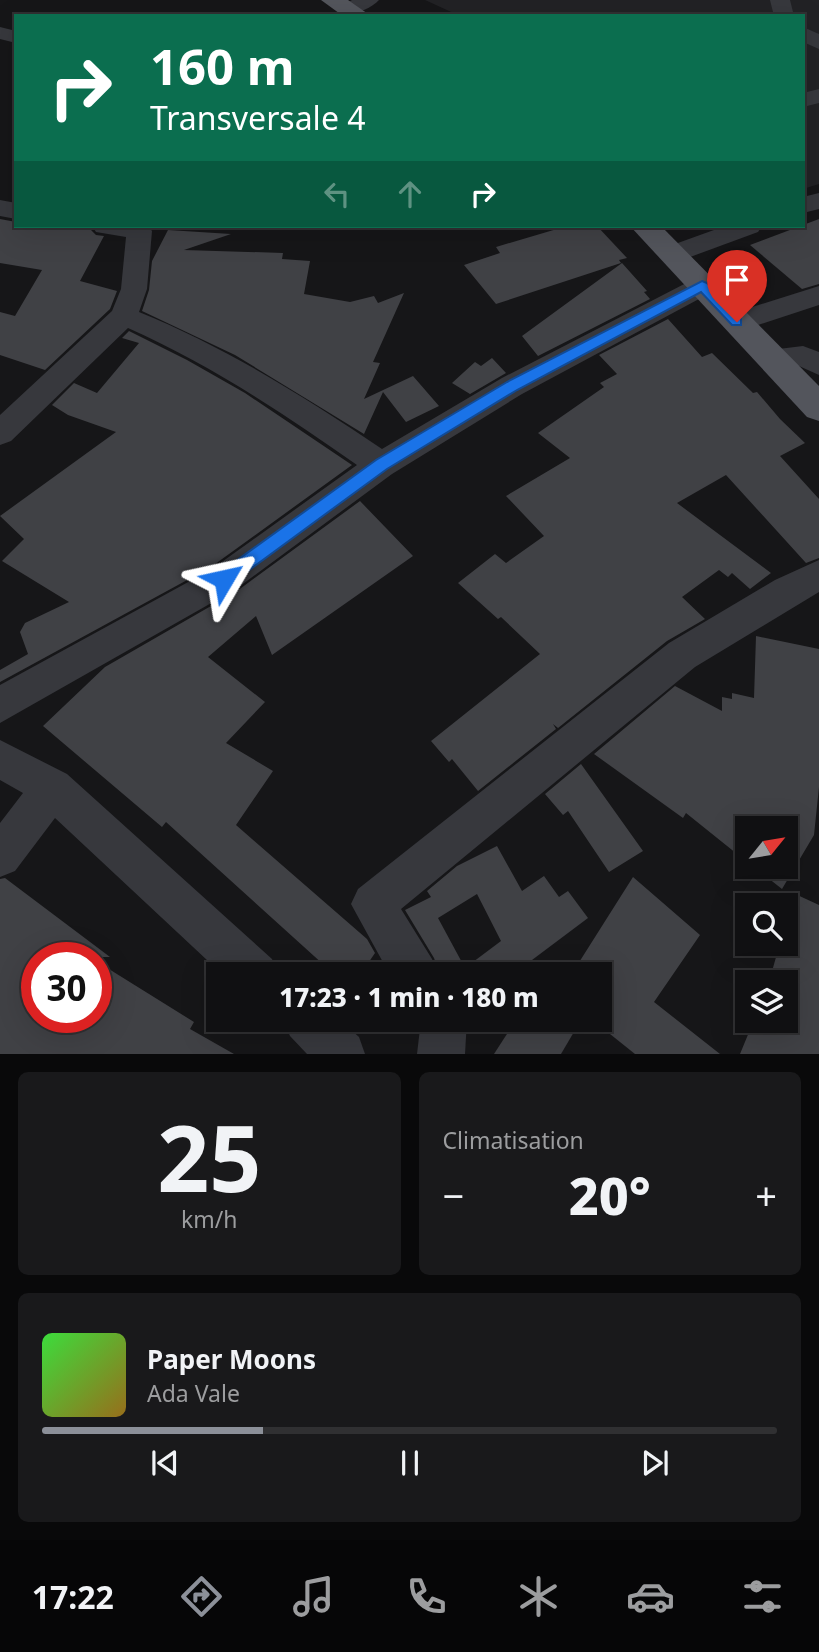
<!DOCTYPE html>
<html lang="fr">
<head>
<meta charset="utf-8">
<style>
	:root { --surface:#101012; --page:#19191b; --text:#f1f3f6; --muted:#9c9d9f; --line:#303032; --accent:#8c9099 }
	body { margin:0; font-family:"Noto Sans",sans-serif; background:var(--page); color:var(--text); height:100vh; display:flex; flex-direction:column; font-size:26px; white-space:nowrap }
	* { box-sizing:border-box; margin:0 }
	p { font-size:23px; color:var(--muted) }
	.icon { flex:none; width:38px; height:38px; fill:none; stroke:currentColor; stroke-width:2; stroke-linecap:round; stroke-linejoin:round }
	.map { position:relative; height:1054px; overflow:hidden }
	.side { display:flex; flex-direction:column; gap:18px; padding:18px; background:#09090a; flex:1 }
	.side>* { flex:none }
	.guide { position:absolute; left:14px; top:14px; width:791px; height:214px; border-radius:0px; box-shadow:0 7px 28px #0002,0 0 0 2px var(--line); background:#0b6e4f; color:#fff; overflow:hidden }
	.needle { width:46px; rotate:60deg }
	.tools { position:absolute; left:735px; top:816px; display:grid; gap:14px }
	.tools a { display:grid; place-items:center; width:63px; height:63px; border-radius:0px; background:var(--surface); box-shadow:0 7px 28px #0002,0 0 0 2px var(--line); font-size:35px }
	.speed { position:absolute; left:21px; top:942px; display:flex; gap:14px; font-size:35px; font-weight:700; text-align:center }
	.speed>* { display:grid; place-content:center; width:91px; height:91px; border-radius:50%; background:var(--surface); box-shadow:0 7px 28px #0002,0 0 0 2px var(--line); line-height:1 }
	.speed .limit { border:10px solid #d22; background:#fff; color:#111 }
	.pin { position:absolute; display:grid; place-items:center; width:60px; height:60px; color:#fff; margin:-72px -30px; border-radius:50% 50% 50% 0; rotate:-45deg; box-shadow:0 0 7px #0007 }
	.pin .icon { rotate:45deg }
	.me { position:absolute; width:77px; margin:-38px; rotate:54deg; stroke-linejoin:round; filter:drop-shadow(0 0 5px #0008) }
	.turn { display:flex; align-items:center; gap:24px; height:147px; padding:0 21px; font-size:32px }
	.turn .icon { width:91px; height:91px; stroke-width:2.5 }
	.turn b { display:block; font-size:49px; line-height:60px }
	.lanes { display:flex; align-items:center; height:66px; padding:0 21px; background:#0003; justify-content:center; gap:35px; direction:ltr }
	.lanes .off { opacity:.35 }
	.big { font-size:52px; font-weight:800; line-height:1.1 }
	.side .card { flex:1; display:flex; flex-direction:column; justify-content:center; gap:10px; min-width:0; padding:0 24px; border-radius:10px; background:var(--page) }
	.side .dial { align-items:center; gap:0 }
	.dial b { font-size:91px; line-height:1 }
	.song { display:flex; align-items:center; gap:21px }
	.cover { width:84px; height:84px; border-radius:10px; background:linear-gradient(135deg,hsl(120 70% 55%),hsl(40 70% 35%)) }
	.played { height:7px; border-radius:4px; background:linear-gradient(90deg,var(--accent) 30%,var(--line) 30%) }
	.keys { display:flex; justify-content:space-around; direction:ltr }
	.heat { display:flex; justify-content:space-between; align-items:center; font-size:38px; direction:ltr }
	.side .tiles { flex:1; display:grid; gap:18px; grid-template-columns:1fr 1fr }
	.card:last-child { grid-column:span 2 }
	.trip { position:absolute; left:206px; top:962px; width:406px; height:70px; border-radius:0px; background:var(--surface); box-shadow:0 7px 28px #0002,0 0 0 2px var(--line); font-weight:800; line-height:70px; text-align:center }
	.menu { display:flex; height:112px; justify-content:space-around; align-items:center; background:#060607; color:var(--muted) }
	.menu .icon { width:49px; height:49px }
	.menu .current { color:var(--accent) }
	.menu b { font-size:32px; color:var(--text) }
	.map>svg:first-child { display:block }
</style>
</head>
<body>
<div class="map">
<svg width="819" height="1054" viewBox="0 0 819 1054">
	<rect width="100%" height="100%" fill="#161618"/>
	<!-- built -->
	<polygon fill="#222225" points="425,0 819,0 819,184 803,189 803,16 460,16"/>
	<!-- building -->
	<g fill="#404145" fill-rule="evenodd">
		<polygon points="0,219 16,222 16,226 66,226 91,230 96,235 104,236 80,281 117,291 110,309 45,370 0,355 0,312 15,316 42,270 0,263"/>
		<polygon points="819,219 819,284 802,289 750,245"/>
		<polygon points="567,226 597,226 627,258 619,260 621,263 496,304 464,265 500,253 496,247"/>
		<polygon points="168,230 231,234 184,250 283,253 282,259 310,261 304,294 350,302 374,296 378,303 404,293 373,362 380,363 364,399 413,376 439,406 406,422 383,392 364,434 235,355 142,311 149,290 152,261"/>
		<polygon points="622,263 647,291 644,292 650,299 538,356 522,336"/>
		<polygon points="668,319 702,357 712,353 753,393 757,392 780,419 805,443 780,456 819,499 819,558 806,563 726,475 677,503 771,573 750,589 732,573 728,577 719,570 682,597 705,619 667,641 558,728 553,724 556,729 478,791 452,759 449,762 431,741 540,654 501,617 498,619 458,583 495,554 506,563 544,536 506,496 570,458 538,433 604,387 600,383 617,374 599,355"/>
		<polygon points="129,331 187,360 245,393 352,465 211,567 0,682 0,670 28,654 20,632 25,623 69,602 2,561 24,539 0,516 116,432 68,415 52,405 74,383 97,393 139,343 122,338"/>
		<polygon points="492,358 506,373 470,394 452,383 475,362 481,366"/>
		<polygon points="360,501 413,556 272,655 256,616 208,657 265,702 226,743 273,771 236,825 367,939 375,953 360,975 335,975 166,822 162,827 43,726 105,667 237,591"/>
		<polygon points="756,636 819,649 819,787 814,835 782,889 753,866 786,866 786,828 747,828 747,862 686,813 683,818 594,754 675,686 722,711 722,697 732,699 732,693 754,698"/>
		<polygon points="581,764 643,851 609,872 568,811 563,815 545,794"/>
		<path d="M 497,846 L 522,891 L 544,876 L 559,897 L 568,891 L 588,918 L 512,975 L 440,975 L 434,958 L 405,910 L 431,897 L 427,891 L 457,866 ZM 477,894 L 501,941 L 465,968 L 438,918 Z"/>
		<polygon points="633,877 700,935 654,1002 720,1054 635,1054 600,1026 600,975 571,975"/>
		<polygon points="5,878 110,957 37,957 37,1017 96,1017 96,961 194,1022 190,1029 234,1054 0,1054 0,879"/>
		<polygon points="793,893 819,905 819,1054 740,1054 754,1020 786,1020 786,982 769,982 780,943 786,943 786,921"/>
		<polygon points="516,1020 581,1020 561,1054 494,1054"/>
	</g>
	<g fill="none" stroke-linecap="round" stroke-linejoin="round">
		<!-- minor -->
		<g fill="#37383d" fill-rule="evenodd">
			<path d="M 352,0 L 379,0 C 371,9 352,16 340,13 L 337,9 Z"/>
			<polygon points="770,0 790,0 794,16 774,16"/>
			<polygon points="0,27 16,31 16,43 0,39"/>
			<polygon points="803,27 819,34 819,49 803,42"/>
			<polygon points="819,89 819,103 803,107 803,93"/>
			<polygon points="819,193 819,209 803,213 803,197"/>
			<polygon points="0,200 16,203 16,219 0,216"/>
			<path d="M 92,226 L 148,226 L 152,231 L 147,289 L 139,312 C 225,347 305,397 382,449 L 502,378 L 692,280 L 702,277 L 712,280 L 715,286 L 712,292 L 522,394 L 392,474 L 236,589 L 0,723 L 0,685 L 212,569 L 357,465 C 285,414 209,364 128,328 L 11,441 L 0,445 L 0,415 L 112,311 L 121,289 L 126,237 L 96,232 Z"/>
			<polygon points="725,226 762,226 758,232 682,260 673,262 664,260 660,254 664,248"/>
			<polygon points="819,286 819,305 737,332 727,329 723,322 727,315"/>
			<polygon points="803,346 819,352 819,375 799,366 771,368 761,365 757,358 761,351"/>
			<polygon points="819,560 819,592 695,667 401,909 432,959 438,975 390,975 351,904 358,889 669,643 775,580"/>
			<polygon points="0,740 67,774 272,959 278,975 223,975 55,818 15,871 0,877 0,823 23,793 0,780"/>
			<polygon points="283,1020 340,1020 359,1037 365,1054 307,1054 290,1036"/>
			<polygon points="421,1020 467,1020 465,1054 417,1054"/>
		</g>
		<!-- major -->
		<g fill="#53555c" fill-rule="evenodd">
			<polygon points="321,0 348,0 371,16 343,16"/>
			<polygon points="630,226 661,226 819,386 819,421 807,417"/>
		</g>
	</g>
	<!-- route -->
	<polygon fill="#1a73e8" stroke="#114b97" stroke-width="2" points="702,281 707,283 741,319 741,325 732,325 701,292 517,390 387,469 230,584 218,584 216,579 218,574 376,460 507,382"/>
</svg>
<div class="tools">
<a><svg class="needle" viewBox="-14 -14 28 28"><path d="M0-13l5 13h-10z" fill="#e53935"/><path d="M0 13l5-13h-10z" fill="#9c9d9f"/></svg></a>
<a><svg class="icon" aria-label="search" viewBox="0 0 24 24"><circle cx="10" cy="10" r="6"/><path d="M15 15l6 6"/></svg></a>
<a><svg class="icon" aria-label="layers" viewBox="0 0 24 24"><path d="M12 4l9 5-9 5-9-5zM3 14l9 5 9-5"/></svg></a>
</div>
<div class="speed"><div class="limit">30</div></div>
<div class="pin" style="left:737px;top:322px;background:#d93025"><svg class="icon" aria-label="arrive" viewBox="0 0 24 24"><path d="M6 21V4h12l-3 4 3 4H6"/></svg></div>
<svg class="me" style="left:224px;top:579px" viewBox="-20 -20 40 40"><path d="M0-17L14 15 0 8-14 15z" fill="#1a73e8" stroke="#fff" stroke-width="4"/></svg>
<div class="trip">17:23 · 1 min · 180 m</div>
<div class="guide">
<div class="turn"><svg class="icon" aria-label="right" viewBox="0 0 24 24"><path d="M7 20v-9h11M14 6l5 5-5 5"/></svg><div><b>160 m</b>Transversale 4</div></div>
<div class="lanes"><svg class="icon off" aria-label="left" viewBox="0 0 24 24"><path d="M17 20v-9H6M10 6l-5 5 5 5"/></svg><svg class="icon off" aria-label="ahead" viewBox="0 0 24 24"><path d="M12 20V5M6 11l6-6 6 6"/></svg><svg class="icon" aria-label="right" viewBox="0 0 24 24"><path d="M7 20v-9h11M14 6l5 5-5 5"/></svg></div>
</div>
</div>
<section class="side">
<div class="tiles">
<div class="card dial"><b>25</b><p>km/h</p></div>
<div class="card"><p>Climatisation</p>
<div class="heat"><a>−</a><b class="big">20°</b><a>+</a></div>
</div>
<div class="card">
<div class="song"><i class="cover"></i><div><b>Paper Moons</b><p>Ada Vale</p></div></div>
<div class="played"></div>
<div class="keys"><svg class="icon" aria-label="previous" viewBox="0 0 24 24"><path d="M18 5L8 12l10 7zM5 5v14"/></svg><svg class="icon" aria-label="pause" viewBox="0 0 24 24"><path d="M8 5v14M16 5v14"/></svg><svg class="icon" aria-label="next" viewBox="0 0 24 24"><path d="M6 5l10 7-10 7zM19 5v14"/></svg></div>
</div>
</div>
</section>
<nav class="menu">
<b>17:22</b>
<svg class="icon current" aria-label="directions" viewBox="0 0 24 24"><path d="M12 3l9 9-9 9-9-9zM9 14v-3h6M13 9l2 2-2 2"/></svg>
<svg class="icon" aria-label="music" viewBox="0 0 24 24"><path d="M9 18V5l10-2v13"/><circle cx="6" cy="18" r="3"/><circle cx="16" cy="16" r="3"/></svg>
<svg class="icon" aria-label="phone" viewBox="0 0 24 24"><path d="M5 4h4l2 5-3 2q2 4 5 5l2-3 5 2v4C11 20 4 13 5 4z"/></svg>
<svg class="icon" aria-label="climate" viewBox="0 0 24 24"><path d="M12 3v18M4 7l16 10M4 17L20 7"/></svg>
<svg class="icon" aria-label="car" viewBox="0 0 24 24"><path d="M5 17H2v-5l4-1 3-4h7l3 4 3 1v5h-3M9 17h6M6 11h13"/><circle cx="7" cy="17" r="2"/><circle cx="17" cy="17" r="2"/></svg>
<svg class="icon" aria-label="filters" viewBox="0 0 24 24"><path d="M4 7h16M4 17h16"/><circle cx="9" cy="7" r="2"/><circle cx="15" cy="17" r="2"/></svg>
</nav>
</body>
</html>
